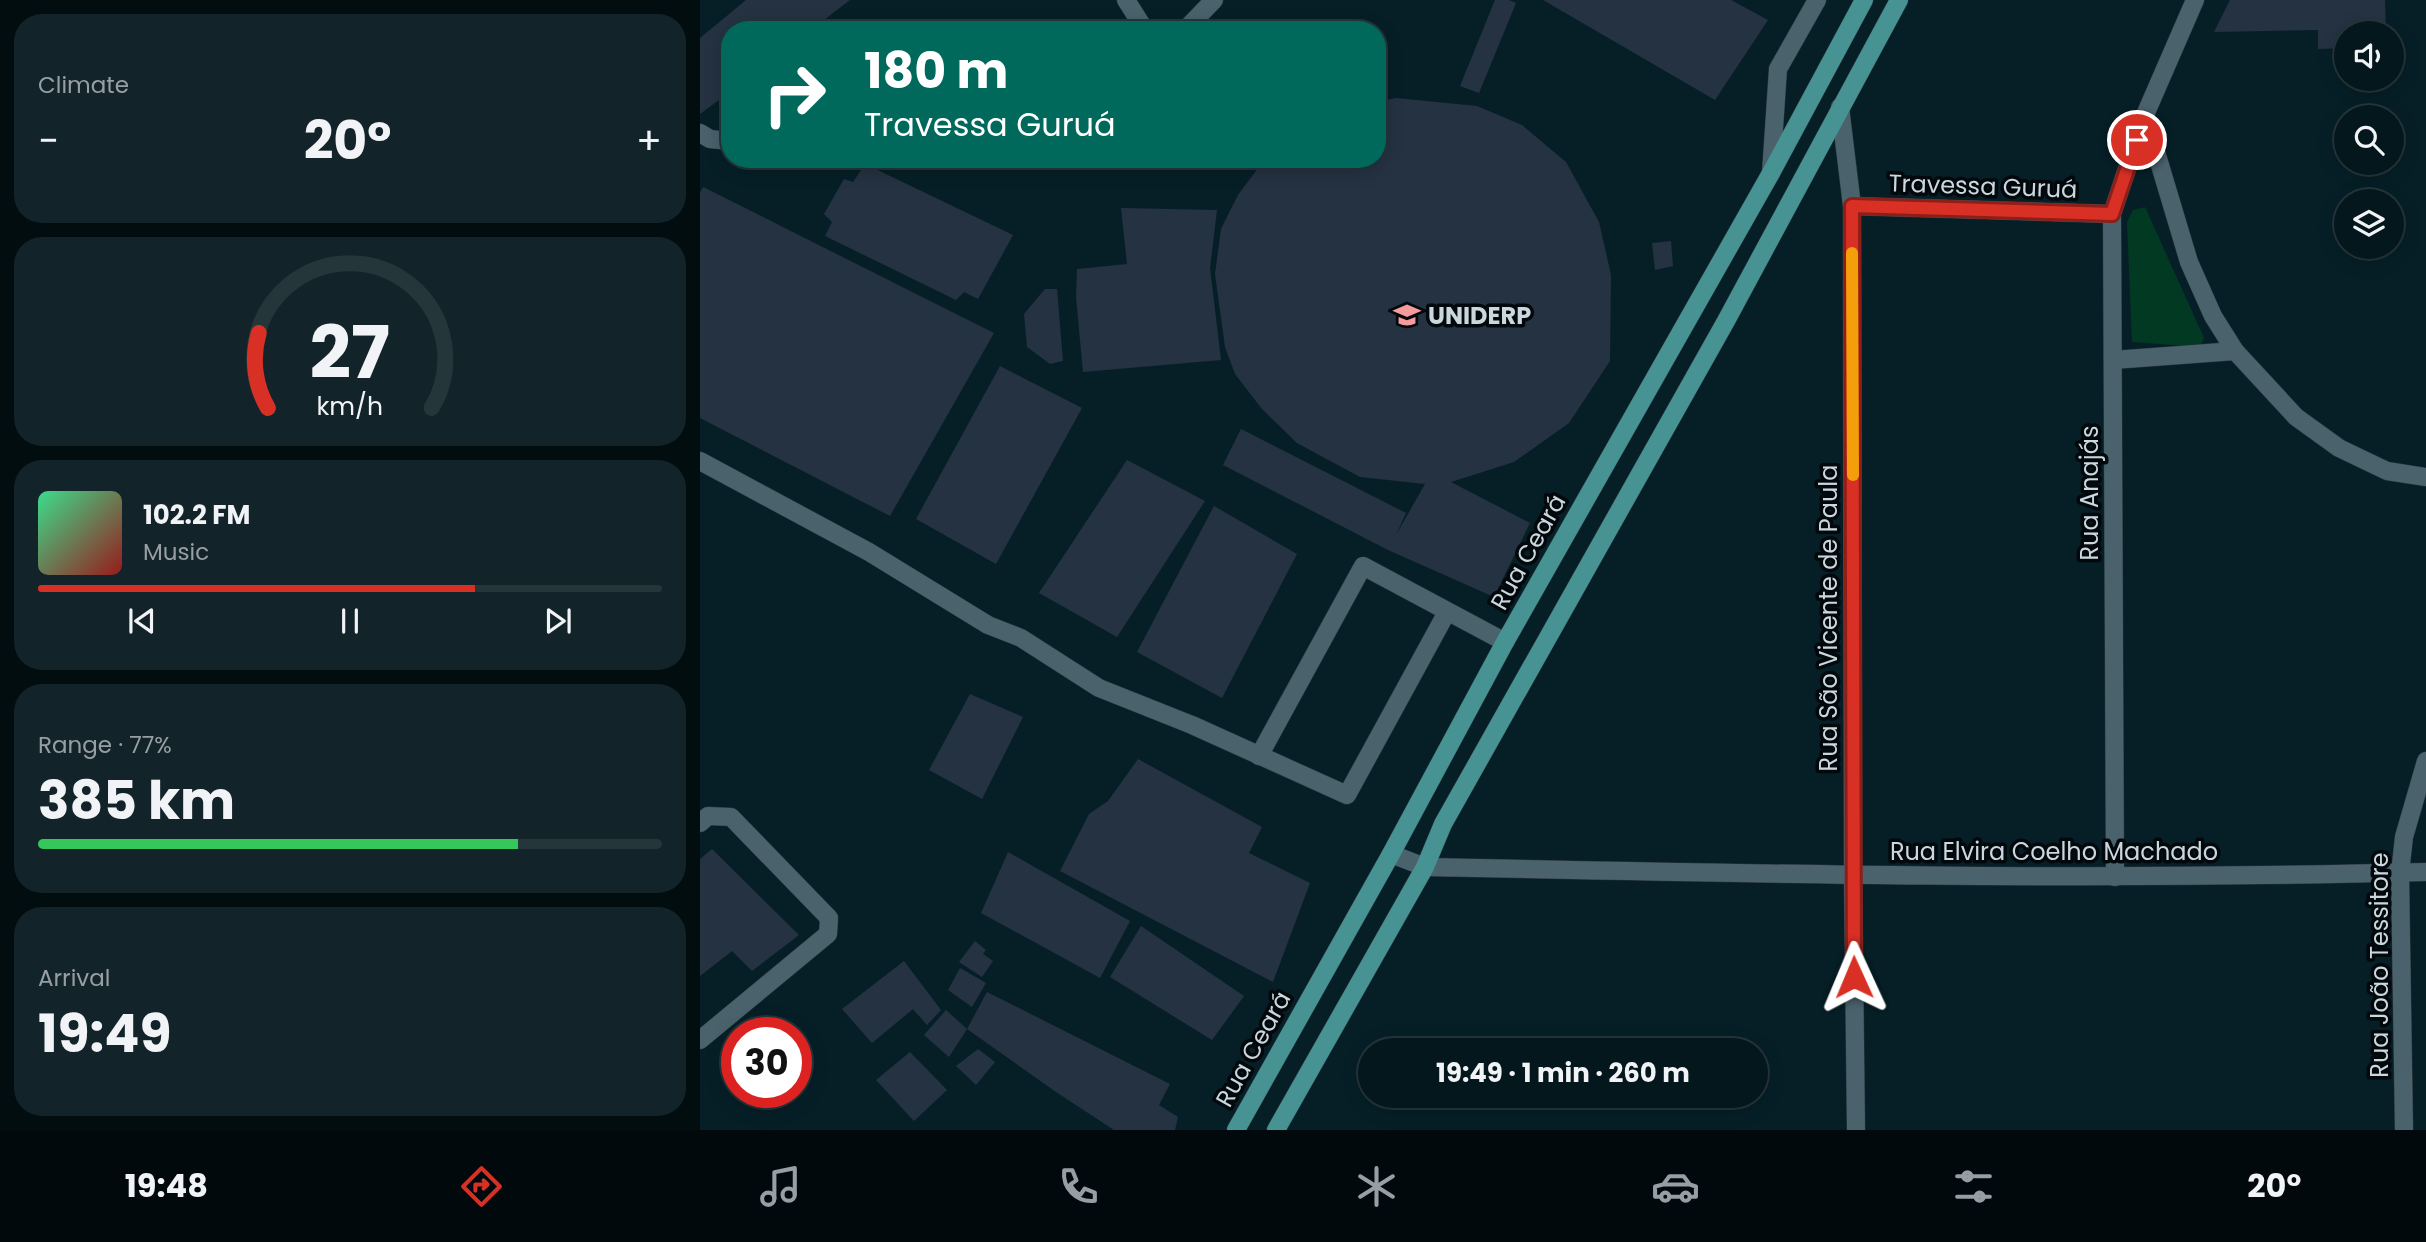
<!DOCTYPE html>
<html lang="en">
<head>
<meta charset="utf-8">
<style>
	:root { --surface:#04171d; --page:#12242a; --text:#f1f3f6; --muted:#979fa4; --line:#25363b; --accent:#d93025 }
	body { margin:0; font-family:Poppins,sans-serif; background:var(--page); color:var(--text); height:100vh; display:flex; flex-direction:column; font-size:26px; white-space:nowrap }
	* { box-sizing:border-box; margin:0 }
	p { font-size:23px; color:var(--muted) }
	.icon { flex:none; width:38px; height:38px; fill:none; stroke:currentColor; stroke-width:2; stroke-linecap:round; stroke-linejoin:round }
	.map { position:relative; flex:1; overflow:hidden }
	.sheet { display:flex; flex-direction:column; gap:14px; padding:14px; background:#020d10; width:700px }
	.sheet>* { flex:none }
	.banner { position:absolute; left:21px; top:21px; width:665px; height:147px; border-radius:28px; box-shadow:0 4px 18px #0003,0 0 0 2px var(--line); background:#00695c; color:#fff; overflow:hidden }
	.fabs { position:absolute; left:1634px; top:21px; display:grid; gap:14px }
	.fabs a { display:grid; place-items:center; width:70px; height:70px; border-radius:50%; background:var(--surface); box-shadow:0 4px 18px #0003,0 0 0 2px var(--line); font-size:35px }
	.speed { position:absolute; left:21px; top:1017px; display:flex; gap:14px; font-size:35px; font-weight:700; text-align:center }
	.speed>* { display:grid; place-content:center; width:91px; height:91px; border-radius:50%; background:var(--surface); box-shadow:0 4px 18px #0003,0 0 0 2px var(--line); line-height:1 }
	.speed .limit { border:10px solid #d22; background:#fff; color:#111 }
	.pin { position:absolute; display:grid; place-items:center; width:60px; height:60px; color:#fff; margin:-30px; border:4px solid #fff; border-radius:50%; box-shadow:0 2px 7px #0007 }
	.me { position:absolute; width:77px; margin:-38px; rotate:359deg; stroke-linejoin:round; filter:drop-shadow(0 0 5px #0008) }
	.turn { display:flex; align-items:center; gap:24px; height:147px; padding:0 28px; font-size:32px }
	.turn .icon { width:91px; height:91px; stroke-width:2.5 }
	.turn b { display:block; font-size:49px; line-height:60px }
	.big { font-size:52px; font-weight:700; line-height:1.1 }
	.sheet .tile { flex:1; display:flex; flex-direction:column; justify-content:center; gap:10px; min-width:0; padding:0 24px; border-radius:28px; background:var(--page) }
	.sheet .dial { align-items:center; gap:0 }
	.dial svg { height:182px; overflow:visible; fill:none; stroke:var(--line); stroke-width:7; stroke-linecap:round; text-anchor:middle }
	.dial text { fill:var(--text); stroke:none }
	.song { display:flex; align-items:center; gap:21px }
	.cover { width:84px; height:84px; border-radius:10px; background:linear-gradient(135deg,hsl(150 70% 55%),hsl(0 70% 35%)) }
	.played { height:7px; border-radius:4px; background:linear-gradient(90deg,var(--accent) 70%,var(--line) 70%) }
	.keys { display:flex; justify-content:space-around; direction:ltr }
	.heat { display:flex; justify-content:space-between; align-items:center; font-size:38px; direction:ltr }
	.charge { height:10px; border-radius:5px; background:linear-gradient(90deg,#34c759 77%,var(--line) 0) }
	.trip { position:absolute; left:658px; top:1038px; width:410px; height:70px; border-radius:35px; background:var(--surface); box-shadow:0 4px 18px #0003,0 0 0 2px var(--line); font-weight:700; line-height:70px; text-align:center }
	.menu { display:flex; height:112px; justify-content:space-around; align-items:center; background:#02090c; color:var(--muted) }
	.menu .icon { width:49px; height:49px }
	.menu .active { color:var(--accent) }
	.menu b { font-size:32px; color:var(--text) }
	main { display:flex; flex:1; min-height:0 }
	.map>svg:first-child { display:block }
</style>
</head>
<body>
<main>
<section class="sheet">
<div class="tile"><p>Climate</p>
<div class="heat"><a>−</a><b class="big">20°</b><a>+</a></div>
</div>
<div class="tile dial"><svg viewBox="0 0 100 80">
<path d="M14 69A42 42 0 1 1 86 69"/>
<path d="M14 69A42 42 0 0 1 10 36" stroke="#d93025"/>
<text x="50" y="56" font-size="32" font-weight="700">27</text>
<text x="50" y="72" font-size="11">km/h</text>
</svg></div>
<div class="tile">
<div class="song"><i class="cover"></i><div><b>102.2 FM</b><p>Music</p></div></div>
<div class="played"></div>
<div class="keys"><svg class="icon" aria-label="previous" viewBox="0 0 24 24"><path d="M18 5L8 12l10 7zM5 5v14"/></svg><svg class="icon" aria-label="pause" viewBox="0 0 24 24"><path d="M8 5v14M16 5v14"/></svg><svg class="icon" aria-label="next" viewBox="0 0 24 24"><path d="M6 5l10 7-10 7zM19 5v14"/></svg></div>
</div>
<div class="tile"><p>Range · 77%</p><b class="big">385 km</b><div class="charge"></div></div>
<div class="tile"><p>Arrival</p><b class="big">19:49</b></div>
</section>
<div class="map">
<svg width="1726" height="1130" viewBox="0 0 1726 1130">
	<rect width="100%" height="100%" fill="#061f27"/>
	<!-- green -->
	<polygon fill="#023923" points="1445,207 1504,338 1500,347 1432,342 1427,222 1433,210"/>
	<!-- building -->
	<g fill="#253242">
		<polygon points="46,0 150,0 111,30 30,30 30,92 0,114 0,38"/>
		<polygon points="795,0 809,0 816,3 779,93 760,86"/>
		<polygon points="843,0 1031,0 1068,20 1015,100"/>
		<polygon points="1530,0 1685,0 1686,31 1647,33 1647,48 1618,49 1618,30 1514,32"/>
		<polygon points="696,98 777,106 822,125 866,162 899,222 911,275 910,361 869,423 814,462 751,482 830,523 794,597 688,550 523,465 541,429 706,513 696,535 725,484 660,477 597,443 562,409 535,374 525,347 515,274 521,229 538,195 561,164 567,159 677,159 677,102"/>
		<polygon points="165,164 313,235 278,299 264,292 256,300 125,236 132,222 124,214 144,179 153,182"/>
		<polygon points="3,187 294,333 190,516 0,418 0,193"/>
		<polygon points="421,208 517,210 510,268 521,360 383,372 376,297 377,269 427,264"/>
		<polygon points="971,241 973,266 955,270 952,243"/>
		<polygon points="345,289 357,289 363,361 350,364 327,347 324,314"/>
		<polygon points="300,366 382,408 296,564 216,519"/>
		<polygon points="427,460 505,501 417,637 339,593"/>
		<polygon points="514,506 597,554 522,698 437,652"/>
		<polygon points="270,694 323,717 282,799 229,770"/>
		<polygon points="438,759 562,827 549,853 610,883 573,982 360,871 389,814 408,801"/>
		<polygon points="12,849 99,935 52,971 32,951 0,976 0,859"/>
		<polygon points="308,852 430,921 400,978 281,913"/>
		<polygon points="441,926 544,996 512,1040 410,977"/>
		<polygon points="275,941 286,950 283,954 293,961 282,977 259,962"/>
		<polygon points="204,961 241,1010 227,1025 213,1009 172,1043 142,1009"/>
		<polygon points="260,968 286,983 272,1007 248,990"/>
		<polygon points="287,992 470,1084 459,1105 478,1117 475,1130 414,1130 356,1092 267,1029"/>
		<polygon points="246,1010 267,1029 249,1057 224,1035"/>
		<polygon points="278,1049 295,1062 276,1085 256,1066"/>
		<polygon points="210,1052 247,1090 214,1121 176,1080"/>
	</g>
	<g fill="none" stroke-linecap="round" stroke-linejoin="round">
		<defs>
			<g id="minor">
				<polyline points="426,0 445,30"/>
				<polyline points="485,30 514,0"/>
				<polyline points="1140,107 1152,206 1153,876 1156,1130"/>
				<polyline points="1445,115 1489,262 1513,316 1535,351 1596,417 1639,448 1687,471 1726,477"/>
				<polyline points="0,133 10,139 30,141"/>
				<polyline points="1071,173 1078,69 1117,0"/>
				<polyline points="1152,206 1412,214"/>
				<polyline points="1413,360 1535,351"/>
				<polyline points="0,461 169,552 288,625 321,638 399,688 492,725 647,795 747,612"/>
				<polyline points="559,756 663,566 805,642"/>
				<polyline points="0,823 8,816 31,817 129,918 128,934 0,1040"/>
				<path d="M 691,854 L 725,867 C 1058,874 1392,881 1726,872"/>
				<polyline points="1415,877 1412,214 1445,115 1495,0"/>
				<polyline points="1704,1130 1700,873 1704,837 1726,761"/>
			</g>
			<g id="major">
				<polyline points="536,1130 691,854 805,642 1071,173 1164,0"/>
				<polyline points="576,1130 725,867 743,824 1026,321 1199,0"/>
			</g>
		</defs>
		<!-- minor casing -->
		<use href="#minor" stroke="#2c363d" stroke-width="19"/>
		<!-- major casing -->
		<use href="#major" stroke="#2c363d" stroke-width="19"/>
		<!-- minor -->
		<use href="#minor" stroke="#49626c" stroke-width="18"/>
		<!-- major -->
		<use href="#major" stroke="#479394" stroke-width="18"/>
	</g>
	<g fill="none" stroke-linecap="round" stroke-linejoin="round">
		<defs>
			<polyline id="route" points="1154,977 1152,206 1412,214 1437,140"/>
		</defs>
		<!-- route casing -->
		<use href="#route" stroke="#8d1f18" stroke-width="18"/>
		<!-- route -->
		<use href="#route" stroke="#d93025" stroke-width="12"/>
		<!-- slow -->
		<polyline stroke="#f59e0b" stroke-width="12" points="1152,253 1153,475"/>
	</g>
	<!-- icons -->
	<defs>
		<symbol id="school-bare" viewBox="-9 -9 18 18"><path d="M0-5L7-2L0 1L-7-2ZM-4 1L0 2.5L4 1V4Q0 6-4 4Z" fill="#f59b9c" stroke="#02080b" stroke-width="2.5" paint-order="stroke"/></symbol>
	</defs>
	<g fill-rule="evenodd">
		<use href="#school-bare" x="688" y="296" width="38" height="38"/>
	</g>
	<g text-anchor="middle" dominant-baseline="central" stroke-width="7" stroke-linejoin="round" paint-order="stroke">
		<!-- street labels -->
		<g font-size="24" fill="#cad8de" stroke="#02080b">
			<text transform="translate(1283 186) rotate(2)">Travessa Guruá</text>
			<text transform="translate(1389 493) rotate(-90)">Rua Anajás</text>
			<text transform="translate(828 552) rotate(-61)">Rua Ceará</text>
			<text transform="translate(1128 618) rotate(-90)">Rua São Vicente de Paula</text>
			<text x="1354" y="851">Rua Elvira Coelho Machado</text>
			<text transform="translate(1679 965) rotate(-90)">Rua João Tessitore</text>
			<text transform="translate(553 1049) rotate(-61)">Rua Ceará</text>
		</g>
		<!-- poi labels -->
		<g font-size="24" font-weight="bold" fill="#cad8de" stroke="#02080b" text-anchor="start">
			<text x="728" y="315">UNIDERP</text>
		</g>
	</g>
</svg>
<div class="fabs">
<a><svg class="icon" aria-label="sound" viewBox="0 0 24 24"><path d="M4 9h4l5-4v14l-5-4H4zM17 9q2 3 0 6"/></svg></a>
<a><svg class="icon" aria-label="search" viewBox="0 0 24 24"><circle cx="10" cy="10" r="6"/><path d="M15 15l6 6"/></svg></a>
<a><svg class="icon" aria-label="layers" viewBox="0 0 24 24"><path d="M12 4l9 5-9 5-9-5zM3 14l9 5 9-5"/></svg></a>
</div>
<div class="speed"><div class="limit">30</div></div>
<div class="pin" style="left:1437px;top:140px;background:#d93025"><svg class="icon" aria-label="arrive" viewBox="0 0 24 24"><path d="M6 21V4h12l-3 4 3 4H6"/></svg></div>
<svg class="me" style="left:1154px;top:977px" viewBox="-20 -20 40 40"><path d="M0-17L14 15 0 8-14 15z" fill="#d93025" stroke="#fff" stroke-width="4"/></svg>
<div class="trip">19:49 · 1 min · 260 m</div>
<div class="banner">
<div class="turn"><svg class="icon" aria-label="right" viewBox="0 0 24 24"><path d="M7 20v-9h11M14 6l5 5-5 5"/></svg><div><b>180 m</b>Travessa Guruá</div></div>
</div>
</div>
</main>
<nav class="menu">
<b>19:48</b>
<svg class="icon active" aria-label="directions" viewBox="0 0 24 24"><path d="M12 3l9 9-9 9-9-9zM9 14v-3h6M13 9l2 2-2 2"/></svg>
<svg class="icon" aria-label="music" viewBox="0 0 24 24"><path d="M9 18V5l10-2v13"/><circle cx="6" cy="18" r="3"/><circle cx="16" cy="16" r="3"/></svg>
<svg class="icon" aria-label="phone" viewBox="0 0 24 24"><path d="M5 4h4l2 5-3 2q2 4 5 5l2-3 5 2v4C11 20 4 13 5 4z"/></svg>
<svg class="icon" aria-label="climate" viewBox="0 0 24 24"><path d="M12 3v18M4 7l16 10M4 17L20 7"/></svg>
<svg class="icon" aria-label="car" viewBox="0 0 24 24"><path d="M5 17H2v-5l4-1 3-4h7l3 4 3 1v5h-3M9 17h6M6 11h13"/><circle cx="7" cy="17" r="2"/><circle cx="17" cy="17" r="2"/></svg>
<svg class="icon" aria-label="filters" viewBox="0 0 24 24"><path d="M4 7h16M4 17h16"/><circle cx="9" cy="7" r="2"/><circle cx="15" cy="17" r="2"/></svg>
<b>20°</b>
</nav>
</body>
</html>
